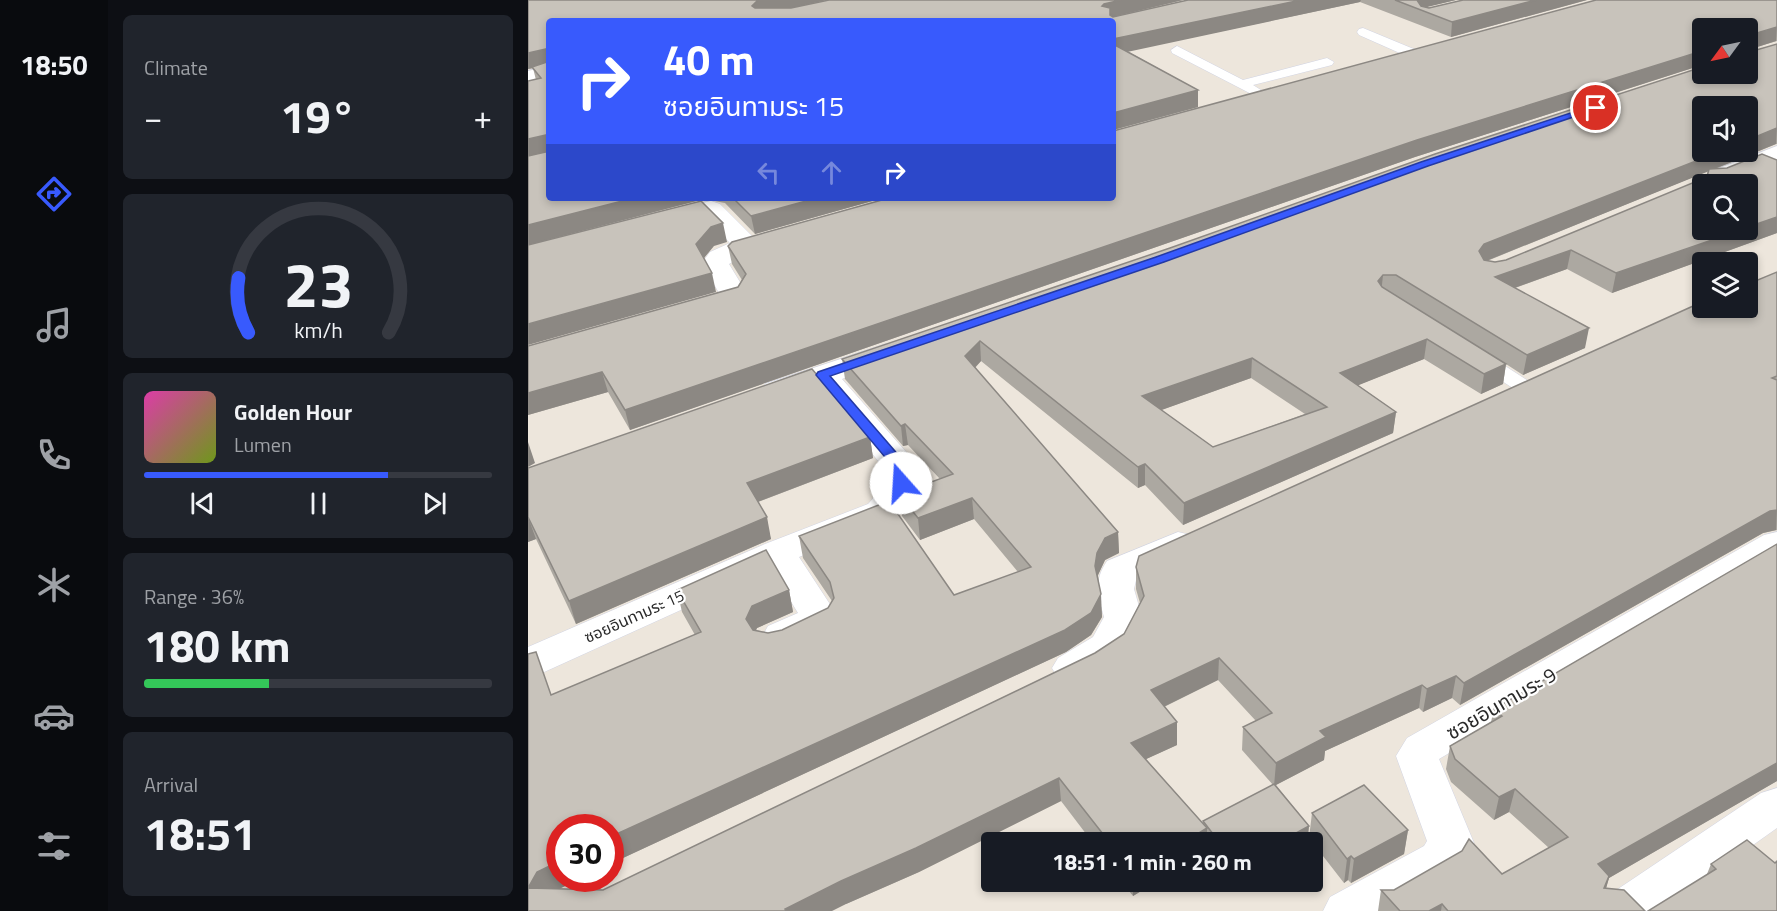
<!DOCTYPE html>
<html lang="en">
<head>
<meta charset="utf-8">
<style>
	:root { --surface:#171b24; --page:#20242c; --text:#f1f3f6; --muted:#9ea1a6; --line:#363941; --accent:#385afd }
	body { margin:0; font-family:"Titillium Web","Noto Sans Thai",sans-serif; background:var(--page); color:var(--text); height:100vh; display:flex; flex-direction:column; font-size:22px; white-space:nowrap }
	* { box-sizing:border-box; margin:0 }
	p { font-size:20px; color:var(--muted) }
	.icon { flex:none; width:33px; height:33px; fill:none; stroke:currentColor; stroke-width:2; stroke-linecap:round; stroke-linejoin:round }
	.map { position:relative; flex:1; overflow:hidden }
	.sheet { display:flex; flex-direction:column; gap:15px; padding:15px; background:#0d0f14; width:420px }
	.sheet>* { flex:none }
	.top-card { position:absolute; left:18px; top:18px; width:570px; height:183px; border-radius:6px; box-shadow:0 3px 9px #0003; background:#385afd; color:#fff; overflow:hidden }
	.needle { width:39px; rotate:237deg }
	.controls { position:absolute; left:1164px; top:18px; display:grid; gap:12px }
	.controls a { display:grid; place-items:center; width:66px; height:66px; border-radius:6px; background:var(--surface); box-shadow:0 3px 9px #0003; font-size:30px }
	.speed { position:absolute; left:18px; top:814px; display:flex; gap:12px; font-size:30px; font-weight:700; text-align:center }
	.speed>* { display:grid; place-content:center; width:78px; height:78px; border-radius:50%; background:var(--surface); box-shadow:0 3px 9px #0003; line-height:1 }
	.speed .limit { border:9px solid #d22; background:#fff; color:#111 }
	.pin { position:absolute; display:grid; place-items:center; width:51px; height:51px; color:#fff; margin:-26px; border:3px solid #fff; border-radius:50%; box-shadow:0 2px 6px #0007 }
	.me { position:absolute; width:66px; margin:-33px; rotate:341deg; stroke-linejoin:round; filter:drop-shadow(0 0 4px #0008) }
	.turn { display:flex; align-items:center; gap:21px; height:126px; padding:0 18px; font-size:27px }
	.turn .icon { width:78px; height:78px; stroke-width:2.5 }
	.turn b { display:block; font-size:42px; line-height:51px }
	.lanes { display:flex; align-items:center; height:57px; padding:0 18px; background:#0003; justify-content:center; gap:30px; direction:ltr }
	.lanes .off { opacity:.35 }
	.big { font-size:45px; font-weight:700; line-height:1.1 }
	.sheet .widget { flex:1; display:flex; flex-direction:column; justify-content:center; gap:9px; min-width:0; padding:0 21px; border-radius:9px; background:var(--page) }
	.sheet .dial { align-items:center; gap:0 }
	.dial svg { height:156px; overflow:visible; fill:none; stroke:var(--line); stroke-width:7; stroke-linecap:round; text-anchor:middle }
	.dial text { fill:var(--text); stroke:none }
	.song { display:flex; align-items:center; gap:18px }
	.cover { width:72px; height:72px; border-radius:9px; background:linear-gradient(135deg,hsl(320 70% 55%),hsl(80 70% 35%)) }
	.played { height:6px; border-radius:3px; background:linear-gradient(90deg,var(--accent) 70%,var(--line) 70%) }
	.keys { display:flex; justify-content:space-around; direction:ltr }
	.heat { display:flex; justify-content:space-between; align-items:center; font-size:33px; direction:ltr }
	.charge { height:9px; border-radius:4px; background:linear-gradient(90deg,#34c759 36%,var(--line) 0) }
	.trip { position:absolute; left:453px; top:832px; width:342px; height:60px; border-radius:6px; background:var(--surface); box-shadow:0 3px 9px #0003; font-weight:700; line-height:60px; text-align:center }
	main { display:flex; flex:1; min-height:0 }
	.dock { display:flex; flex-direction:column; width:108px; justify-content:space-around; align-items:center; background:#090b0e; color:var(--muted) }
	.dock .icon { width:42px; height:42px }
	.dock .current { color:var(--accent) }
	.dock b { font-size:27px; color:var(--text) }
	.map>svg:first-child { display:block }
</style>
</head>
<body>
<main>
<nav class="dock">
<b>18:50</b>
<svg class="icon current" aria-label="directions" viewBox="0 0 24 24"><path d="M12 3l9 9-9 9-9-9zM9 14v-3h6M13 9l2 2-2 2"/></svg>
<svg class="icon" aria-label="music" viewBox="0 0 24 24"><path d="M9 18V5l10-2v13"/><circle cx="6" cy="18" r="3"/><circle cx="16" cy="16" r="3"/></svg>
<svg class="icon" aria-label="phone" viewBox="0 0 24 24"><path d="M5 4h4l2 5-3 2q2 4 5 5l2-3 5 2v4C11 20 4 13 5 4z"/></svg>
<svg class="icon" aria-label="climate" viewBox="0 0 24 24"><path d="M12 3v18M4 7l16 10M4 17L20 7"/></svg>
<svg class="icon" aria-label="car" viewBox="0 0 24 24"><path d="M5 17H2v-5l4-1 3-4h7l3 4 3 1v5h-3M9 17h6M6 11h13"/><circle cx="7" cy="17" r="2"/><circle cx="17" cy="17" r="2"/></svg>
<svg class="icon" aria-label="filters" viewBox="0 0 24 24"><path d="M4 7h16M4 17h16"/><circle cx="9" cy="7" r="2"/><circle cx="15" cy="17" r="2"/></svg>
</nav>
<section class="sheet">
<div class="widget"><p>Climate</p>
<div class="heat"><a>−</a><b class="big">19°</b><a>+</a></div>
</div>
<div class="widget dial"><svg viewBox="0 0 100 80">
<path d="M14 69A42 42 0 1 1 86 69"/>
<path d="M14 69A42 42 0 0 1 9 41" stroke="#385afd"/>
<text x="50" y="56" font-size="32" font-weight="700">23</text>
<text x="50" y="72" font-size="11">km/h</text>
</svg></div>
<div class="widget">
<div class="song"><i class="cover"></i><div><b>Golden Hour</b><p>Lumen</p></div></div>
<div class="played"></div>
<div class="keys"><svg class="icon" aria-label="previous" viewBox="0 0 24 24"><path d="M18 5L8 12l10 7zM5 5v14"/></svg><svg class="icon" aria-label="pause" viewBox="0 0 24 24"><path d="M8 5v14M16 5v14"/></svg><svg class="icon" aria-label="next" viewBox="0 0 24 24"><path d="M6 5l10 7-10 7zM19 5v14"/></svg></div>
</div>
<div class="widget"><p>Range · 36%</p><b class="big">180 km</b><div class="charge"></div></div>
<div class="widget"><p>Arrival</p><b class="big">18:51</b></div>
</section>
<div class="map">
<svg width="1249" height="911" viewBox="0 0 1249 911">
	<rect width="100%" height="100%" fill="#ede6dc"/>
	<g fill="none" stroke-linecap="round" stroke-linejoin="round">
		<defs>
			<g id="lane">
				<polygon points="835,28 893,52 894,55 893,58 883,58 831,35 829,32 831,29"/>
				<polygon points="649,46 715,80 799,58 806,62 804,65 725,85 744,97 737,101 644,53 643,50"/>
				<polygon points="953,353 960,355 1005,384 1008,388 1005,392 991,392 946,363 943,359 946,355"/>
			</g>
			<g id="street">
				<polygon points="21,66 21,78 0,83 0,71"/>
				<polygon points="1249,146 1249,161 1198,181 1189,179 1186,174 1189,169"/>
				<polygon points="183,201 192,204 225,237 245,232 254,234 258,240 254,246 215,256 201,264 221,297 217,303 171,315 161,313 157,307 161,301 191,293 174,263 182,252 202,243 177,218 138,227 129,224 125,219 129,214"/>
				<polygon points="358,344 369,347 373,353 369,359 314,379 386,461 391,468 385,492 364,520 271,557 309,615 301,630 268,644 254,648 240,644 235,635 240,626 270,613 243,569 14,673 0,677 0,647 237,544 340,504 351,492 357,469 288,387 248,400 237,398 233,391 237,384"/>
				<path d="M 650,532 L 663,535 L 668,543 L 663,551 L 609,576 L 606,589 L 614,617 L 594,656 L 558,678 L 544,682 L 530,678 L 524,668 L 530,658 L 565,637 L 576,617 C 570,594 565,582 579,561 Z"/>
				<polygon points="1249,532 1249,559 911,759 946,843 928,872 861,911 795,911 802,897 896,846 899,841 868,756 879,738 1236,535"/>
				<polygon points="1249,788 1249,828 1132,911 1071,911 1078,897 1233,793"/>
			</g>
		</defs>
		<!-- lane casing -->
		<use href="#lane" stroke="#d1d4e3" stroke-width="1"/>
		<!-- street casing -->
		<use href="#street" stroke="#d1d4e3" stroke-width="1"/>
		<!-- lane -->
		<use href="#lane" fill="#fff" fill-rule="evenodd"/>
		<!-- street -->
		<use href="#street" fill="#fff" fill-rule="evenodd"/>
	</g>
	<!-- wall -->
	<g fill="#aca8a1" fill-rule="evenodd">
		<polygon points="0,0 299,0 261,8 301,0 655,0 585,17 660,0 928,0 897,7 901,8 935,0 1059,0 923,37 832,2 599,51 670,90 670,107 585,130 585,21 21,21 21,198 355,198 227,234 197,203 176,199 0,245 0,81 8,80 5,68 0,69"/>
		<path d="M 1249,0 L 1249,41 L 1222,49 L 1225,51 L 1249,44 L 1249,144 L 1248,144 L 1187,169 L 1199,168 L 1249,160 L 1249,233 L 1084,293 L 1039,269 L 987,288 L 1057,348 L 995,375 L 978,364 L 975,384 L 953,394 L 896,359 L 830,385 L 868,412 L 865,433 L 655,525 L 617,485 L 610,488 L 453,361 L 447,368 L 590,532 L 591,553 L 577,560 L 570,575 L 574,617 L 563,635 L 538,652 L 82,864 L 82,828 L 32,828 L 32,879 L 52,879 L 31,889 L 75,890 L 567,653 L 596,634 L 612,603 L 608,589 L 608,567 L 1249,272 L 1249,530 L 1235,533 L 932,705 L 924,698 L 895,712 L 891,708 L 797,751 L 796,760 L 748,785 L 781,826 L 779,843 L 565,843 L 533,801 L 391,872 L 318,904 L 0,911 L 23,695 L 167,635 L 154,612 L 149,590 L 261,590 L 265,612 L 229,628 L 228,630 L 240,633 L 254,630 L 300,608 L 304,601 L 275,558 L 271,536 L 426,595 L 490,572 L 446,519 L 392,540 L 374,516 L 371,494 L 412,479 L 380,445 L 375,446 L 317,379 L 314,359 L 1220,74 L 1174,28 L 1174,65 L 887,157 L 102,430 L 80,392 L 0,415 L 0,346 L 210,287 L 214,280 L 204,264 L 200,246 ZM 1180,171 L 1178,178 L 978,260 L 967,262 L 959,261 ZM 723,378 L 777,414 L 685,447 L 633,410 ZM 690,680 L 728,721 L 715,727 L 714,750 L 745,785 L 675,821 L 675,824 L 618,759 L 649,745 L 636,707 Z"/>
		<polygon points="342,437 345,458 230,502 243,539 48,624 8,539 0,542 0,468"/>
		<polygon points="1249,544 1249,781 1081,878 1078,888 1117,911 850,911 853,890 866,890 974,874 1021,848 981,812 966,820 923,782 918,769 922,746 963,722 966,709"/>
		<polygon points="784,813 880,830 876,854 823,883 820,880 816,883 781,838"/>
		<polygon points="1183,864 1249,911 1179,874"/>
		<polygon points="594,882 628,882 605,896"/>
		<polygon points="702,882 721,882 708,889"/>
	</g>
	<!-- shaded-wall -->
	<g fill="#8c8883">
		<polygon points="229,0 299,0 232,15 224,6"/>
		<polygon points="593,0 655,0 576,19 574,6 576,4"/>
		<polygon points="773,0 833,0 832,2 585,55 585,39"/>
		<polygon points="888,0 928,0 891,9"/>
		<polygon points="1008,0 1059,0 923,37 924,22"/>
		<polygon points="1249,27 1248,41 1220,50 1222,35"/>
		<polygon points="18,49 21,65 0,69 0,53"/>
		<polygon points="1174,51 1174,65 887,157 102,430 97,410 889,140"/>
		<polygon points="670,90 670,107 585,130 585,113"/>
		<polygon points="1249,128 1248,144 953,263 951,251 956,244 1191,152 1220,152 1220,140"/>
		<polygon points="18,135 21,153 0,157 0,139"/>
		<polygon points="106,198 176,198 176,199 0,245 0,225"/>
		<polygon points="289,198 355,198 227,234 223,216"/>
		<polygon points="1249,217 1249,233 1084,293 1088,273 1213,230 1220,230 1220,227"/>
		<polygon points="195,223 199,242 186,246 172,263 168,244 183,227"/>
		<polygon points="1043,250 1039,269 964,296 967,277"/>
		<polygon points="184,273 188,292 0,345 0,324"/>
		<polygon points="855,275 853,294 850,281"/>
		<polygon points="1061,328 1057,348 995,375 999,355"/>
		<polygon points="899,339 896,359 811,393 812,373"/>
		<polygon points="452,341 453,361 438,377 437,356"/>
		<polygon points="724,358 723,378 614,417 614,396"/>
		<polygon points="978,364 975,384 953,394 956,374"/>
		<polygon points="74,372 80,392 0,415 0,393"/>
		<polygon points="868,412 865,433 655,525 656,503"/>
		<polygon points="377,424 380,445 375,446 373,426"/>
		<polygon points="342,437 345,458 224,504 219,483"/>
		<polygon points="0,442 7,463 0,467"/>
		<polygon points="617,464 617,485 610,488 610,467"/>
		<polygon points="444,498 446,519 392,540 390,518"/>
		<polygon points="1249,510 1248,530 1235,533 932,705 936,683 1242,511"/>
		<polygon points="0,517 8,539 0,542"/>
		<polygon points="239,517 243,539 48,624 41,601"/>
		<polygon points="590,532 591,553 577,560 570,575 568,588 567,566 569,553 577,538"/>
		<polygon points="261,590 265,612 229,628 223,641 218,619 224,606"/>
		<polygon points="573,594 574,617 563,635 538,652 82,864 82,837"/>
		<polygon points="691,658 690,680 623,713 623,690"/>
		<polygon points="928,676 924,698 895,712 899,689"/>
		<polygon points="894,685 891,708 797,751 796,760 746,786 748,763 792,731"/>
		<polygon points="649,722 649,745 603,766 603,743"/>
		<polygon points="1249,763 1249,781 1081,878 1075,899 1070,864"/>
		<polygon points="531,778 533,801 391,872 318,904 304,911 258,911 257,909 313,881"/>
		<polygon points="987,789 981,812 966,820 971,797"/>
		<polygon points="781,826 779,843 750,843"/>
		<polygon points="679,828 679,843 655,843"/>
		<polygon points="880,830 876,854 823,883 826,859"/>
		<polygon points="823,856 820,880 816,883 819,859"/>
		<polygon points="32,861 32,879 52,879 18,895 0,888 9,872"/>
		<polygon points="605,882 628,882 605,896"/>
		<polygon points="708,882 721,882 708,889"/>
		<polygon points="914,904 913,911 901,911"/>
	</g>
	<!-- building -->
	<g fill="#c8c3bb" stroke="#8c8883" stroke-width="1.5" fill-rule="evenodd">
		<polygon points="0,0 230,0 224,6 227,8 263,8 301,0 593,0 576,4 574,6 582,8 582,15 585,17 660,0 773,0 585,39 585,21 21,21 21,198 106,198 0,225 0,156 18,152 18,135 0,139 0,81 13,78 4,67 19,62 18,49 0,53"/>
		<polygon points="867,0 889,0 893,6 901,8 935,0 1008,0 924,22"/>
		<path d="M 1068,0 L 1249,0 L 1249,27 L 1222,35 L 1222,49 L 1225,51 L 1249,44 L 1249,128 L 1220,140 L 1220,106 L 1174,106 L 1174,152 L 1191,152 L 956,244 L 951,251 L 956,260 L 967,262 L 978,260 L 1179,177 L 1181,169 L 1199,168 L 1234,154 L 1249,160 L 1249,217 L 1220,227 L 1220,184 L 1174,184 L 1174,230 L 1213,230 L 1088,273 L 1043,250 L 967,277 L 1061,328 L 999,355 L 868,275 L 855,275 L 850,281 L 854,287 L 978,364 L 956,374 L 899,339 L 812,373 L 868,412 L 656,503 L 617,464 L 610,467 L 452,341 L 437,356 L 590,532 L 577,538 L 569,553 L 567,566 L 573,594 L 563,613 L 537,630 L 82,837 L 82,828 L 32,828 L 32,861 L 9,872 L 0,888 L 75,890 L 567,653 L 596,634 L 616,596 L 608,567 L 611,556 L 1174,302 L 1174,308 L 1220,308 L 1220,284 L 1249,272 L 1249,376 L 1244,378 L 1249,380 L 1249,510 L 1242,511 L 936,683 L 928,676 L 899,689 L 894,685 L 792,731 L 798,737 L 748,763 L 715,727 L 744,713 L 691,658 L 623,690 L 649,722 L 603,743 L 679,828 L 655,843 L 582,843 L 531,778 L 388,848 L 313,881 L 257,909 L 258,911 L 0,911 L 0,654 L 8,652 L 23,695 L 173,632 L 149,590 L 238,550 L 261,590 L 224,606 L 218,619 L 225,630 L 240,633 L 254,630 L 300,608 L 306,598 L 302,582 L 271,536 L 361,501 L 426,595 L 503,567 L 444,498 L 390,518 L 371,494 L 425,474 L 377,424 L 373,426 L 314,359 L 642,248 L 907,154 L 1174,67 L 1174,74 L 1220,74 L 1220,28 L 1174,28 L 1174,51 L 889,140 L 97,410 L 74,372 L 0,393 L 0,346 L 210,287 L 218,274 L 200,246 L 204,242 L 361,198 L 585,198 L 585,131 ZM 724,358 L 799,407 L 685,447 L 614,396 Z"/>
		<polygon points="585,44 670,90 585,113"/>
		<polygon points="205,198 289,198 223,216"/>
		<polygon points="173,201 195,223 183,227 168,244 184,273 0,324 0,245"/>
		<polygon points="284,369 342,437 219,483 239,517 41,601 0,517 0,468"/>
		<polygon points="1249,544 1249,763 1070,864 1081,876 1076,888 1096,890 1117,911 920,911 914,904 901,911 872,911 853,890 866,890 934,851 941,839 974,874 1040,837 987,789 971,797 927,759 922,746 974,716 966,709"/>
		<polygon points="746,784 781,826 750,843 692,843 675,821"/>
		<polygon points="836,785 880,830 826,859 823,856 819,859 784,813"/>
		<polygon points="1219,840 1247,863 1249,861 1249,911 1120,911 1188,869 1183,864"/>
	</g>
	<!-- route -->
	<polygon fill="#385afd" stroke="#243aa4" stroke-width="1.5" points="1064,106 1072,108 900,166 636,262 302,376 379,465 381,468 378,486 368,486 367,469 288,375 290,372 628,257 893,162"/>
	<g text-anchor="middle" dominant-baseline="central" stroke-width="4.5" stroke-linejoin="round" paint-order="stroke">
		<!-- street labels -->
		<g font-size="16" fill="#2a2a2a" stroke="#fff">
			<text transform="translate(106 616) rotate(-24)">ซอยอินทามระ 15</text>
		</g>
		<!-- near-street labels -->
		<g font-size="20" fill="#2a2a2a" stroke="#fff">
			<text transform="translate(973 703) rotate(-30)">ซอยอินทามระ 9</text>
		</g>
	</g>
</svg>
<div class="controls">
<a><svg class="needle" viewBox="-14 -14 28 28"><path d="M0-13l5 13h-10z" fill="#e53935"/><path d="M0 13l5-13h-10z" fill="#9ea1a6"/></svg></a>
<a><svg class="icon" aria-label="sound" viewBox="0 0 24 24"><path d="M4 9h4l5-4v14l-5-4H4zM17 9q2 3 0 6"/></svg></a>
<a><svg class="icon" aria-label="search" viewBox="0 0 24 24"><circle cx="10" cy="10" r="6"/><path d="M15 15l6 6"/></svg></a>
<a><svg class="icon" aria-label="layers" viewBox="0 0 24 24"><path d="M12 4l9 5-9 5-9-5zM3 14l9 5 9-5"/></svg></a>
</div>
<div class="speed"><div class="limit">30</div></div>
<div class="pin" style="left:1068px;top:108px;background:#d93025"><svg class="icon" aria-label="arrive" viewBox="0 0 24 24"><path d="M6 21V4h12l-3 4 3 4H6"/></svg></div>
<svg class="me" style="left:373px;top:483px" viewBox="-20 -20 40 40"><circle r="19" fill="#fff"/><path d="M0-13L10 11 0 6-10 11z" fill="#385afd"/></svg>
<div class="trip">18:51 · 1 min · 260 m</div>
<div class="top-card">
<div class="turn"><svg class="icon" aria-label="right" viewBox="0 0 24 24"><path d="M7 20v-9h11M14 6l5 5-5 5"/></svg><div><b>40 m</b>ซอยอินทามระ 15</div></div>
<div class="lanes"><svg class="icon off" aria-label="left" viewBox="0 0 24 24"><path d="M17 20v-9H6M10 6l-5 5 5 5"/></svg><svg class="icon off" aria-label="ahead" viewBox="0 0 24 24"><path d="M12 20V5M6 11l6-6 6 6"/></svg><svg class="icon" aria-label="right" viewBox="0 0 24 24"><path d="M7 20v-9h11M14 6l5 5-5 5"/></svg></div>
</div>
</div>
</main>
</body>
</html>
